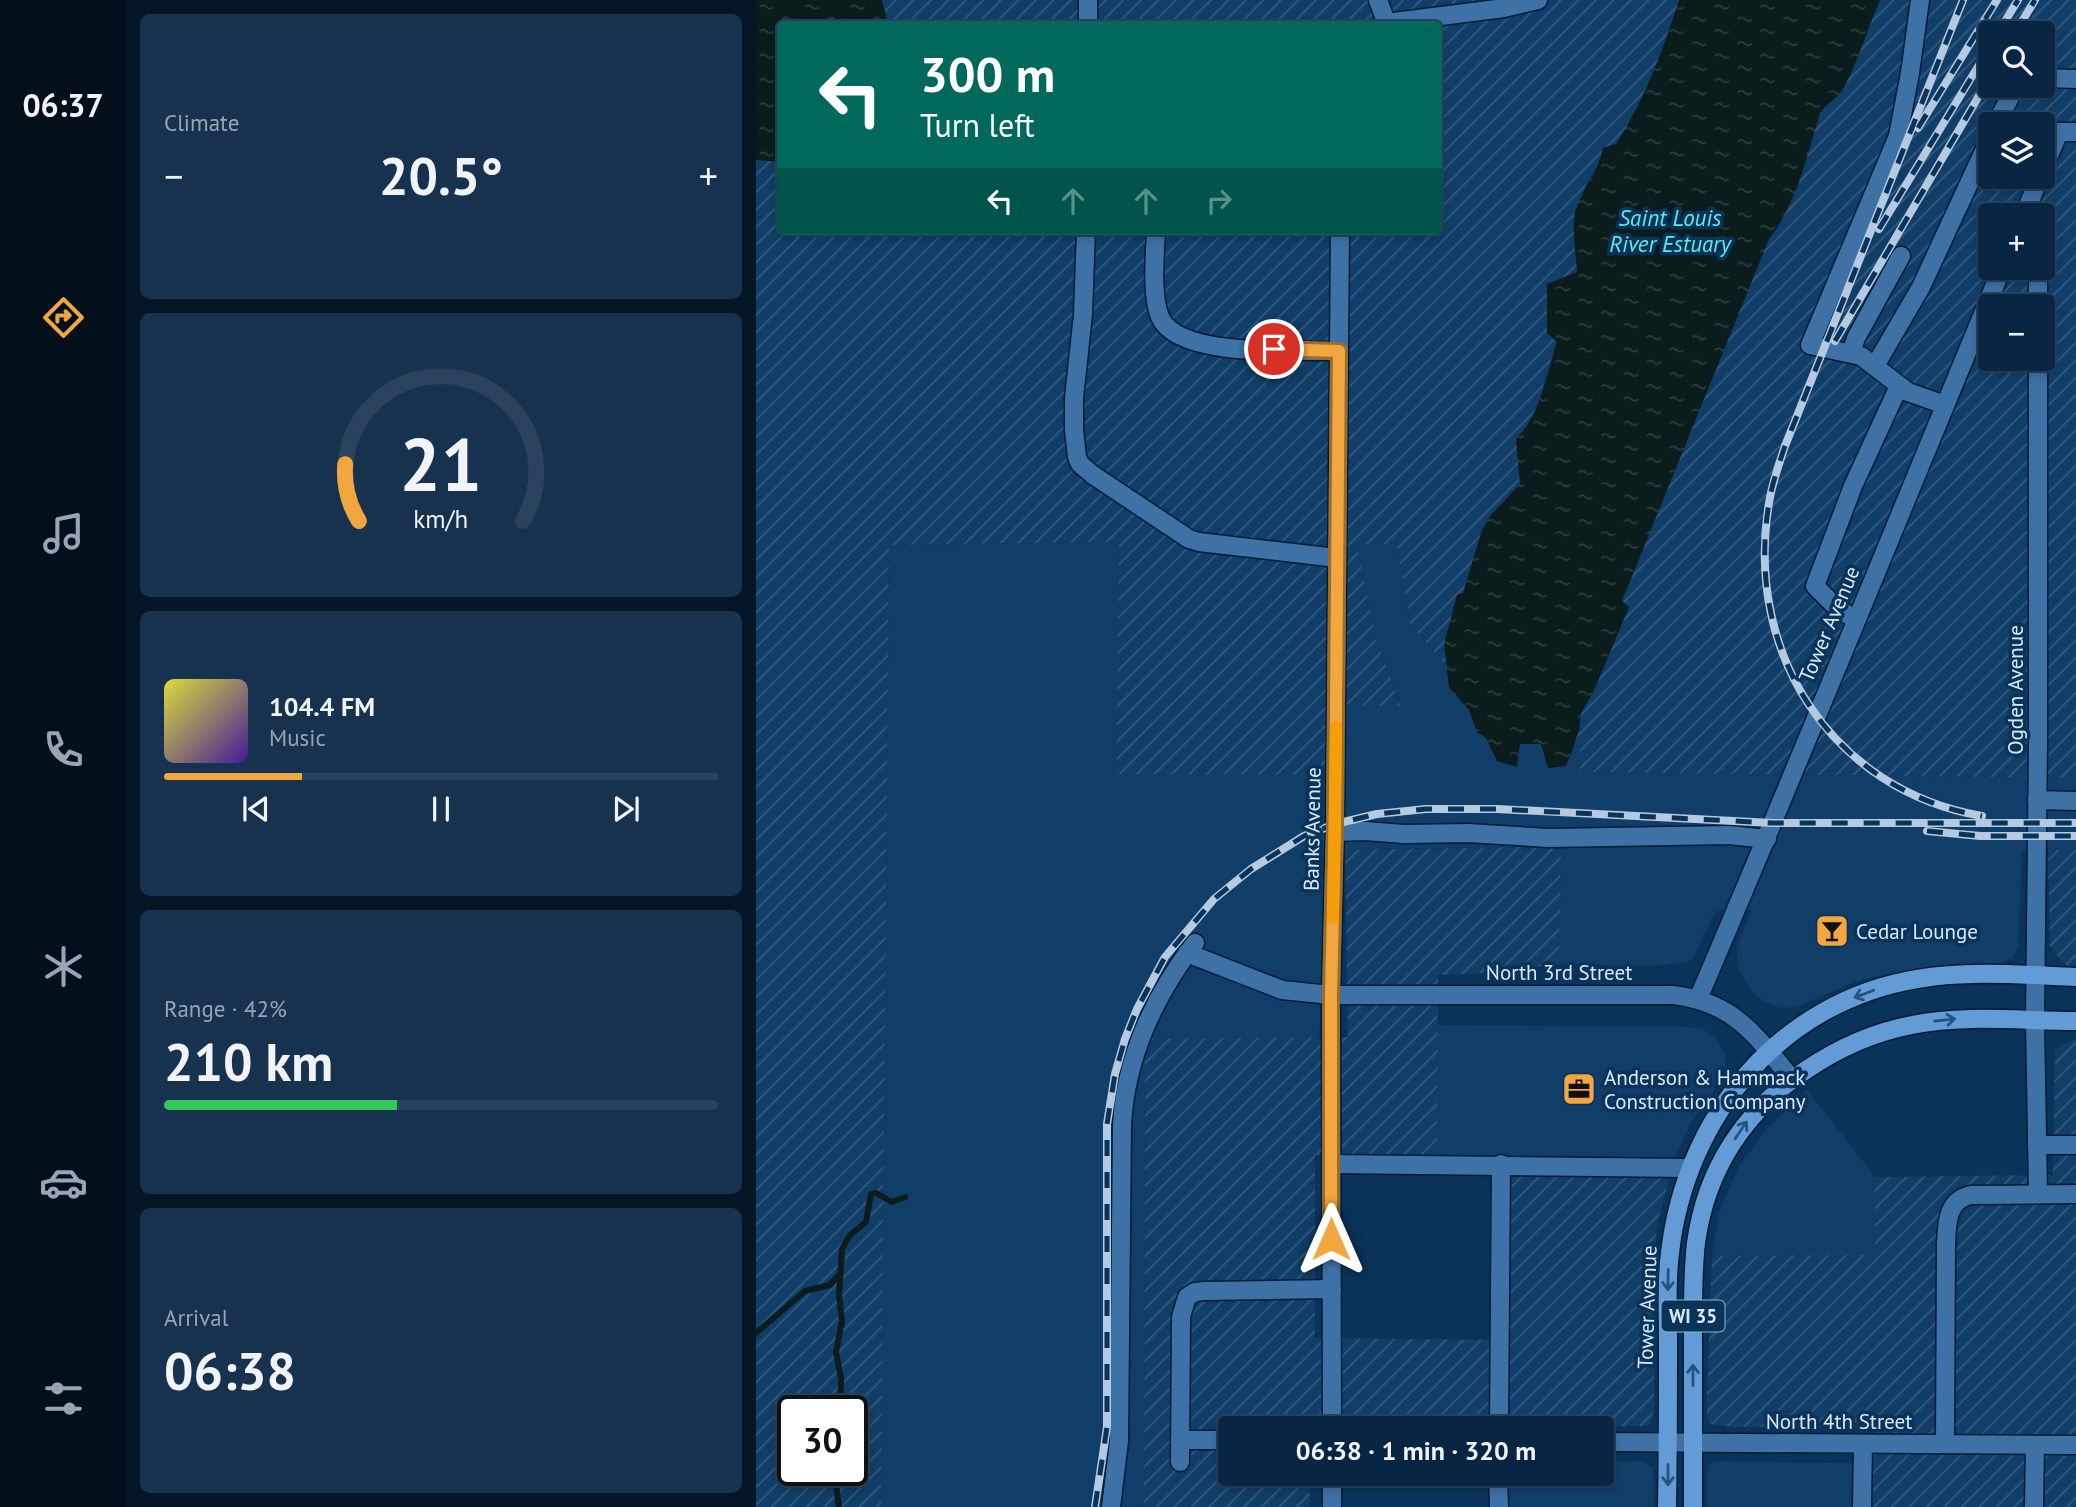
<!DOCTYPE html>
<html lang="en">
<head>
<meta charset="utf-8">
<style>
	:root { --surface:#082643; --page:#16324e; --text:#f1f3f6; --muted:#98a5b2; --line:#29435c; --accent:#f1a63f }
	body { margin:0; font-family:"PT Sans",sans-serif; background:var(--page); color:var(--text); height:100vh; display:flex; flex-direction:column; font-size:26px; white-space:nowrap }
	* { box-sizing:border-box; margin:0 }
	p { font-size:23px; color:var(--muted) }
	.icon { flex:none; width:38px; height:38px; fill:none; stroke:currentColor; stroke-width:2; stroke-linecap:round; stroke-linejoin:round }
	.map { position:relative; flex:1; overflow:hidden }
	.details { display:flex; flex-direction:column; gap:14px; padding:14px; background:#041525; width:630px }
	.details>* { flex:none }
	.banner { position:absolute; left:21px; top:21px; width:665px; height:214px; border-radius:7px; box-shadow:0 4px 10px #0003,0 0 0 2px var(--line); background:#00695c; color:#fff; overflow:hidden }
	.fabs { position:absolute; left:1222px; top:21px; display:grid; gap:14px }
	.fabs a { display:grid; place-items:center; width:77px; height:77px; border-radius:7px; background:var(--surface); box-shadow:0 4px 10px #0003,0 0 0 2px var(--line); font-size:35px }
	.speed { position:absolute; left:21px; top:1395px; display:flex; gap:14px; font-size:35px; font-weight:700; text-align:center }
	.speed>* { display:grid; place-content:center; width:91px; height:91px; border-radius:50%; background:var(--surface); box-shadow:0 4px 10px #0003,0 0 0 2px var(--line); line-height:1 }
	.speed .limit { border:4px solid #111; border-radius:10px; background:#fff; color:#111 }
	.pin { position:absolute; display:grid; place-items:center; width:60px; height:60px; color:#fff; margin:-30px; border:4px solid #fff; border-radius:50%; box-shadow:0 2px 7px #0007 }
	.me { position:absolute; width:77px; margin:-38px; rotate:0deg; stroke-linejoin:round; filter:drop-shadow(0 0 5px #0008) }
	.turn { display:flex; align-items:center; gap:24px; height:147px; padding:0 28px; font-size:32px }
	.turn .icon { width:91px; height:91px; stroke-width:2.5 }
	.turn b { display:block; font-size:49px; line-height:60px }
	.lanes { display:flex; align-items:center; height:66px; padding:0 28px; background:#0003; justify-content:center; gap:35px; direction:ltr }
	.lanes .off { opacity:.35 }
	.big { font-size:52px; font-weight:700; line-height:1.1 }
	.details .card { flex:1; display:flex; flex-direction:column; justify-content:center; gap:10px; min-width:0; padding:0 24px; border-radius:10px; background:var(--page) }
	.details .dial { align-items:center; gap:0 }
	.dial svg { height:182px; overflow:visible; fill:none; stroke:var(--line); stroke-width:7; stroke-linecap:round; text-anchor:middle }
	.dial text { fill:var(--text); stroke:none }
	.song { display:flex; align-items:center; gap:21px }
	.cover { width:84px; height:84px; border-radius:10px; background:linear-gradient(135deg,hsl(60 70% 55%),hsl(260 70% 35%)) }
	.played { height:7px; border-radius:4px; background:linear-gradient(90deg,var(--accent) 25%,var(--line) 25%) }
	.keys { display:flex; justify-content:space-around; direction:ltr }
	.heat { display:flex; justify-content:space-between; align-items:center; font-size:38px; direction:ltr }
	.charge { height:10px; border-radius:5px; background:linear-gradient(90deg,#34c759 42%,var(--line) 0) }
	.trip { position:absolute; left:462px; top:1416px; width:396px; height:70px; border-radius:7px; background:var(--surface); box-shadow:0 4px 10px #0003,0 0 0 2px var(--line); font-weight:700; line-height:70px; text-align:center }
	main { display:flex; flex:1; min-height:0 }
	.tabs { display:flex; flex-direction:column; width:126px; justify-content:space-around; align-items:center; background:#030f1b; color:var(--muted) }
	.tabs .icon { width:49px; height:49px }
	.tabs .current { color:var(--accent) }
	.tabs b { font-size:32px; color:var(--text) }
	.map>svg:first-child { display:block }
</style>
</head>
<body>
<main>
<nav class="tabs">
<b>06:37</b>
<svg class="icon current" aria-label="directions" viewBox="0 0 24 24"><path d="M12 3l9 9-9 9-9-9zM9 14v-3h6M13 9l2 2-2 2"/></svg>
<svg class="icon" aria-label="music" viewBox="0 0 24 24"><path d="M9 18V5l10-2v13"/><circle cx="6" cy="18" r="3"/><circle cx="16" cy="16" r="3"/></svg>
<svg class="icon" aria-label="phone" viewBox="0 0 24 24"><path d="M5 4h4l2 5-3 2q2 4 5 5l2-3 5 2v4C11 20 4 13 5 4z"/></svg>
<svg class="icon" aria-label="climate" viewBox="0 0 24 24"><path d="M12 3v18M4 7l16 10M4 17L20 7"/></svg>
<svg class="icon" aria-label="car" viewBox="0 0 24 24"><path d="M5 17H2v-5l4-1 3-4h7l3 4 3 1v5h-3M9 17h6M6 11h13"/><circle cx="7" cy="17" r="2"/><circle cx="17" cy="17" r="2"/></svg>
<svg class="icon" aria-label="filters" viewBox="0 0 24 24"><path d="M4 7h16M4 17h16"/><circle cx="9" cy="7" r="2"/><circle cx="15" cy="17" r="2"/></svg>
</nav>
<section class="details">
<div class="card"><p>Climate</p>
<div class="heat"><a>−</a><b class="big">20.5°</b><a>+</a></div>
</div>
<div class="card dial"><svg viewBox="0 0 100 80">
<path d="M14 69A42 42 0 1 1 86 69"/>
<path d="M14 69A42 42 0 0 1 8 44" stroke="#f1a63f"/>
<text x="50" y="56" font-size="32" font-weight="700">21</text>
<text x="50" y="72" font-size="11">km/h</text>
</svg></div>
<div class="card">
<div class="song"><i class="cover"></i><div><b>104.4 FM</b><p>Music</p></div></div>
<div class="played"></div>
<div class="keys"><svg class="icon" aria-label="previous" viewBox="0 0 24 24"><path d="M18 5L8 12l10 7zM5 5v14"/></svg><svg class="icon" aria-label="pause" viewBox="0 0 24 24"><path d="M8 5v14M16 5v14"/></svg><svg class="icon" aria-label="next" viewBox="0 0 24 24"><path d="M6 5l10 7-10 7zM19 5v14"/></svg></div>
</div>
<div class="card"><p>Range · 42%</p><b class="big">210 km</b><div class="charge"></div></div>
<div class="card"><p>Arrival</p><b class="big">06:38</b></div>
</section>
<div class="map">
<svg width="1320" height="1507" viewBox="0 0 1320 1507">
	<defs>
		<pattern id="industrial-furrows" width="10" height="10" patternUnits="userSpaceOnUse" patternTransform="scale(1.75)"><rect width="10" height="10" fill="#103e68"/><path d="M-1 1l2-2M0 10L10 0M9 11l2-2" fill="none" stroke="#325a7e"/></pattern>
		<pattern id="water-ripples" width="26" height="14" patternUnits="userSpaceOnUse" patternTransform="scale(1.75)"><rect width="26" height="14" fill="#0a1c1b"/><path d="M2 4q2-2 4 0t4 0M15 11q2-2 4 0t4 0" fill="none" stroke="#2d3d3d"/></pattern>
	</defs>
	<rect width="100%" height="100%" fill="#0a3359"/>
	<!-- built -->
	<g fill="#103e68">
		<polygon points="363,542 360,774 590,774 590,705 645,705 620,639 601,544 641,544 654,624 691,667 693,687 713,710 721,732 730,738 764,744 785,744 792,768 816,755 818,746 825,752 825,772 1320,778 1320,850 1266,850 1262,947 1257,957 1246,963 1180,967 1126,975 1099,982 1040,1007 1024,1008 1008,1001 996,992 985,974 981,960 982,943 996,910 959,911 937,958 929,963 892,966 803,964 805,846 570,850 567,973 563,1038 389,1039 388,1507 125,1507 133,545"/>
		<polygon points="680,1025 934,1027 947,1029 959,1037 969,1054 969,1067 967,1076 935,1123 917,1162 681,1156"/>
		<polygon points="1051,1090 1119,1177 1119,1256 956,1256 963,1213 982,1168 1011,1129"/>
		<polygon points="886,1461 897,1468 898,1507 750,1507 751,1474 845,1474 845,1462"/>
		<polygon points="959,1461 1099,1463 1099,1507 951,1507 951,1473 953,1464"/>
	</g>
	<!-- industrial -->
	<g fill="url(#industrial-furrows)" fill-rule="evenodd">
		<path d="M 0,0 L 923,0 L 902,65 L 882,110 L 860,144 L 847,148 L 845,162 L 831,182 L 818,213 L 821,272 L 781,407 L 772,426 L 760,439 L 764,484 L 735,515 L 726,530 L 707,593 L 701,596 L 689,644 L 691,667 L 654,624 L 641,544 L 601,544 L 620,639 L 645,706 L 571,705 L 570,775 L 360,774 L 363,542 L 133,545 L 125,1507 L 0,1507 ZM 24,24 L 682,24 L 682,231 L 24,231 ZM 37,1410 L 96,1410 L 96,1470 L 37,1470 Z"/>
		<path d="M 1124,0 L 1320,0 L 1320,778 L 824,772 L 825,752 L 818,746 L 825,713 L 837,693 L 873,607 L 865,602 L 1013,239 L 1021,229 L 1041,189 L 1064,113 L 1087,89 ZM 1234,33 L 1286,33 L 1286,86 L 1234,86 ZM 1234,124 L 1286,124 L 1286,177 L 1234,177 ZM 1234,215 L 1286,215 L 1286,268 L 1234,268 ZM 1234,306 L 1286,306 L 1286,359 L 1234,359 Z"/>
		<polygon points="805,846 803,964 729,973 682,975 681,1156 559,1155 559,1338 752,1340 752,1173 914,1175 901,1225 899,1252 898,1409 894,1424 888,1426 474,1428 474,1474 554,1474 554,1507 388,1507 389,1039 592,1037 589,850"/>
		<polygon points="1292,850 1320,850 1320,967 1314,967 1305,961 1294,946"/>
		<polygon points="1316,1040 1320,1040 1320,1507 1115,1507 1115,1428 977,1427 954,1424 951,1417 951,1393 956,1256 1119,1255 1119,1177 1297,1175 1299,1049"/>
	</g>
	<!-- water -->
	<g fill="url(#water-ripples)">
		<polygon points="0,0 126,0 132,24 24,24 24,162 0,160"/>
		<path d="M 923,0 L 1124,0 C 1112,27 1101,65 1087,89 C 1081,100 1069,103 1064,113 C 1051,156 1041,203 1013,239 L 866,601 L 873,607 L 837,693 L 825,713 L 823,731 L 810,766 L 792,768 L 785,744 L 764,744 L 761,767 L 741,761 L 730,738 L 721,732 L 713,710 L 693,687 L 688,644 L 701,595 L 707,593 L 726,530 L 735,515 L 764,484 L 760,439 C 785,413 791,375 801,342 L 791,333 L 791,284 L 821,272 C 820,255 815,225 820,210 C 827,188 843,170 847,148 L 860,144 C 890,97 906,52 923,0 Z"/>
	</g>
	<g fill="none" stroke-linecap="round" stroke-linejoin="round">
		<!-- stream -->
		<g stroke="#0a1c1b" stroke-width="6">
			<polyline points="0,1333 49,1291 74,1285 82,1276"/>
			<polyline points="84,1410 85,1378 80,1352 86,1321 83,1295 86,1249 94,1235 110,1222 115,1194 120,1193 136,1202 149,1197"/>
			<polyline points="78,1470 83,1507"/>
		</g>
		<defs>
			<g id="minor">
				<polyline points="332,0 332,24"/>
				<polyline points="622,0 631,24"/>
				<polyline points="1164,0 1154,73 1142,136 1054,345 1105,356 1152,392 1189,405"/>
				<polyline points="630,23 748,8 782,0"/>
				<polyline points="1286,78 1320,79"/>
				<polyline points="1240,124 1255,95 1263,86"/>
				<polyline points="1286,172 1303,132 1320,132"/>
				<polyline points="1268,215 1284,177"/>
				<polyline points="330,231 327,314 318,398 318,430 321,457 324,464 337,475 433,539 443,542 581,558"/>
				<path d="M 400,231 C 399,254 395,296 404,317 C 422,359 543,350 583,351"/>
				<polyline points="1282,268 1282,306"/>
				<polyline points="1095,353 1100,338 1145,256"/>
				<polyline points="1282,359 1282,741 1279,1021 1282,1194"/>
				<polyline points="1119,366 1165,287 1234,138"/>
				<polyline points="1100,620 1079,606 1059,586 1097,486 1143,386"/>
				<polyline points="1281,800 1320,801"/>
				<polyline points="579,832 609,831 648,834 712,833 793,838 973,835 1011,839"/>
				<path d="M 431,953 L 526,990 L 575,995 L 917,995 C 978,1002 999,1035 1036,1079"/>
				<path d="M 942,999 C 1046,756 1145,511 1246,268"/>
				<polyline points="1281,1145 1320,1145"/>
				<polyline points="575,1164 934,1168"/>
				<polyline points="576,1428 575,995 579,824 584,231"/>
				<polyline points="743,1428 745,1164"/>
				<polyline points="424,1440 474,1440"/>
				<polyline points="845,1442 1320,1445"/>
				<path d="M 1189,1444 L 1190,1245 C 1191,1225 1190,1200 1215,1195 L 1320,1194"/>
				<polyline points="424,1462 425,1317 431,1297 439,1292 449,1291 576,1289"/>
				<polyline points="742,1474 743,1507"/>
				<path d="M 355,1507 L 363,1441 L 366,1126 C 369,1059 398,996 439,943"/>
				<polyline points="576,1507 576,1474"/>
				<polyline points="1106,1507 1107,1444"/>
				<polyline points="1278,1507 1279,1445"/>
			</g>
			<g id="major">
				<path d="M 911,1507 C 912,1452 912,1398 912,1343 C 912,1313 910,1282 914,1253 C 929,1118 1023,1002 1161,979 C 1213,970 1268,975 1320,977"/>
				<path d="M 937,1507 C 937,1454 937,1401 937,1348 C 937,1313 936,1277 940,1243 C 950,1169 989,1110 1050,1070 C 1081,1049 1119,1032 1156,1025 C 1210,1014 1266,1021 1320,1021"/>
			</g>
		</defs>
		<!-- minor casing -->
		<use href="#minor" stroke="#011b35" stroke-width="21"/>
		<!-- major casing -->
		<use href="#major" stroke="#011b35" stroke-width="21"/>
		<!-- minor -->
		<use href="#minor" stroke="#3e71a6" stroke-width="18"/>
		<!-- major -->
		<use href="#major" stroke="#639bd6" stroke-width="18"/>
		<defs>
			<g id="rail">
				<path d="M 1207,0 L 1029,446 C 1023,464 1016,483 1013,503 C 988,652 1075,790 1226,816"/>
				<polyline points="1242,33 1262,0"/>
				<polyline points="1259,33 1279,0"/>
				<polyline points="1162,128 1241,0"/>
				<polyline points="1123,229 1234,47"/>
				<polyline points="1079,341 1234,77"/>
				<polyline points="1171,831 1224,836 1320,836"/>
				<polyline points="339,1507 351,1427 351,1124 359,1074 369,1039 381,1009 409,957 458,899 495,869 548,836 579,824 621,814 670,809 741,809 1017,823 1320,823"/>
			</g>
		</defs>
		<!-- rail casing -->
		<use href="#rail" stroke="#b5cae0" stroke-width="8"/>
		<!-- rail -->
		<use href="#rail" stroke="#0a3359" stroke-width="5" stroke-dasharray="16" stroke-linecap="butt"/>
	</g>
	<!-- one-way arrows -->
	<defs><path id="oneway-shaft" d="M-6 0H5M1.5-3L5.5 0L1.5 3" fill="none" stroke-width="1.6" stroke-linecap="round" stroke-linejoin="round" transform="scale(1.75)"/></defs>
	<g stroke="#25527e">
		<use href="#oneway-shaft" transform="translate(1108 994) rotate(159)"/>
		<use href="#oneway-shaft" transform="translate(1189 1020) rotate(-6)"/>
		<use href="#oneway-shaft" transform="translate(985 1130) rotate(-56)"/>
		<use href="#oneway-shaft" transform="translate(912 1280) rotate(91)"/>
		<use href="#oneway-shaft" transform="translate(937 1375) rotate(-90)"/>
		<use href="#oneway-shaft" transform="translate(912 1475) rotate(90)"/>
	</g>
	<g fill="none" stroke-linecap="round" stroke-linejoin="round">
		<defs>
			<polyline id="route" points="518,349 583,351 579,824 575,995 575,1239"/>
		</defs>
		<!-- route casing -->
		<use href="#route" stroke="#9d6c29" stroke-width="18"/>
		<!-- route -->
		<use href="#route" stroke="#f1a63f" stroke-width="12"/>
		<!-- slow -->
		<polyline stroke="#f59e0b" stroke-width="12" points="577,918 580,727"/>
	</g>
	<!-- icons -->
	<defs>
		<symbol id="bar-square" viewBox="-11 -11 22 22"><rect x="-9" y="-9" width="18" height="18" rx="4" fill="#f1a63f" stroke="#0a3359"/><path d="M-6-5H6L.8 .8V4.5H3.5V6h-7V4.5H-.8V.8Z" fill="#111"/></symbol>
		<symbol id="office-square" viewBox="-11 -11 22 22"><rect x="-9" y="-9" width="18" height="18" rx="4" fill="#f1a63f" stroke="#0a3359"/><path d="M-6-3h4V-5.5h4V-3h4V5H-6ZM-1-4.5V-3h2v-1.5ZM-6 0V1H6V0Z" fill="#111"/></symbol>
	</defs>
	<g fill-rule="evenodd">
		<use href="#bar-square" x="1057" y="912" width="38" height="38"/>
		<use href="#office-square" x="804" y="1070" width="38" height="38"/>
	</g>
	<g text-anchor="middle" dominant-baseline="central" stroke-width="7" stroke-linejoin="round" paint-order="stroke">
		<!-- shield labels -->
		<rect fill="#0a3359" stroke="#9ab2ca" stroke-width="2" x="905.5" y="1300.5" width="63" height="31" rx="5"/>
		<g font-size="19" font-weight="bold" fill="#d8e9fb">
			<text x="937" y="1316">WI 35</text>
		</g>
		<!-- street labels -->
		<g font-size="21" fill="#d8e9fb" stroke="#0a3359">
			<text transform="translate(1073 624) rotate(-67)">Tower Avenue</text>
			<text transform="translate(1259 690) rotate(-90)">Ogden Avenue</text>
			<text transform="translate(556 829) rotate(-89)">Banks Avenue</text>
			<text x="803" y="972">North 3rd Street</text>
			<text transform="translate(891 1307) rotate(-88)">Tower Avenue</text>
			<text x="1083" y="1421">North 4th Street</text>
		</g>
		<!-- poi labels -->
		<g font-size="21" fill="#d8e9fb" stroke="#0a3359" text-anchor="start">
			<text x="1100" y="931">Cedar Lounge</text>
			<text x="848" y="1077">Anderson &amp; Hammack<tspan x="848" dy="24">Construction Company</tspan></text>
		</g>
		<!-- water labels -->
		<g font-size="23" font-style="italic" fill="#5eebe4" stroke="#0a3359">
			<text x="914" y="217">Saint Louis<tspan x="914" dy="26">River Estuary</tspan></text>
		</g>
	</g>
</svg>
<div class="fabs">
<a><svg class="icon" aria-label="search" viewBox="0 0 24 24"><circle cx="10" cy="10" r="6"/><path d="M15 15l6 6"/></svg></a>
<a><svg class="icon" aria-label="layers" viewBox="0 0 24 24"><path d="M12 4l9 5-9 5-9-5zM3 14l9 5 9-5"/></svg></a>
<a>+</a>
<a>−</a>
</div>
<div class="speed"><div class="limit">30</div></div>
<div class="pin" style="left:518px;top:349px;background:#d93025"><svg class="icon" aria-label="arrive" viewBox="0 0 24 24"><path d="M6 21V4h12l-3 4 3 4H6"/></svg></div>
<svg class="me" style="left:575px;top:1239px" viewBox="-20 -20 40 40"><path d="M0-17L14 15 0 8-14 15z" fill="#f1a63f" stroke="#fff" stroke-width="4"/></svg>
<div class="trip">06:38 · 1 min · 320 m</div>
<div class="banner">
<div class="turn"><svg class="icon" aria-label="left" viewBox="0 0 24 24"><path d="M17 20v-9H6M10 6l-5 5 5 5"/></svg><div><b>300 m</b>Turn left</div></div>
<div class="lanes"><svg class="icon" aria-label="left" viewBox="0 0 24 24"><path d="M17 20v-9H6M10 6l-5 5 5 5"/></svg><svg class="icon off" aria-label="ahead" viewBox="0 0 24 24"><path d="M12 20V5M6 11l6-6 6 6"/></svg><svg class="icon off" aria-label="ahead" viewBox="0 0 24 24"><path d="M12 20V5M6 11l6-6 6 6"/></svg><svg class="icon off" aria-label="right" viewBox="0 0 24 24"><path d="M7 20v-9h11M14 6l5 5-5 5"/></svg></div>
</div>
</div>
</main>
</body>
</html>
